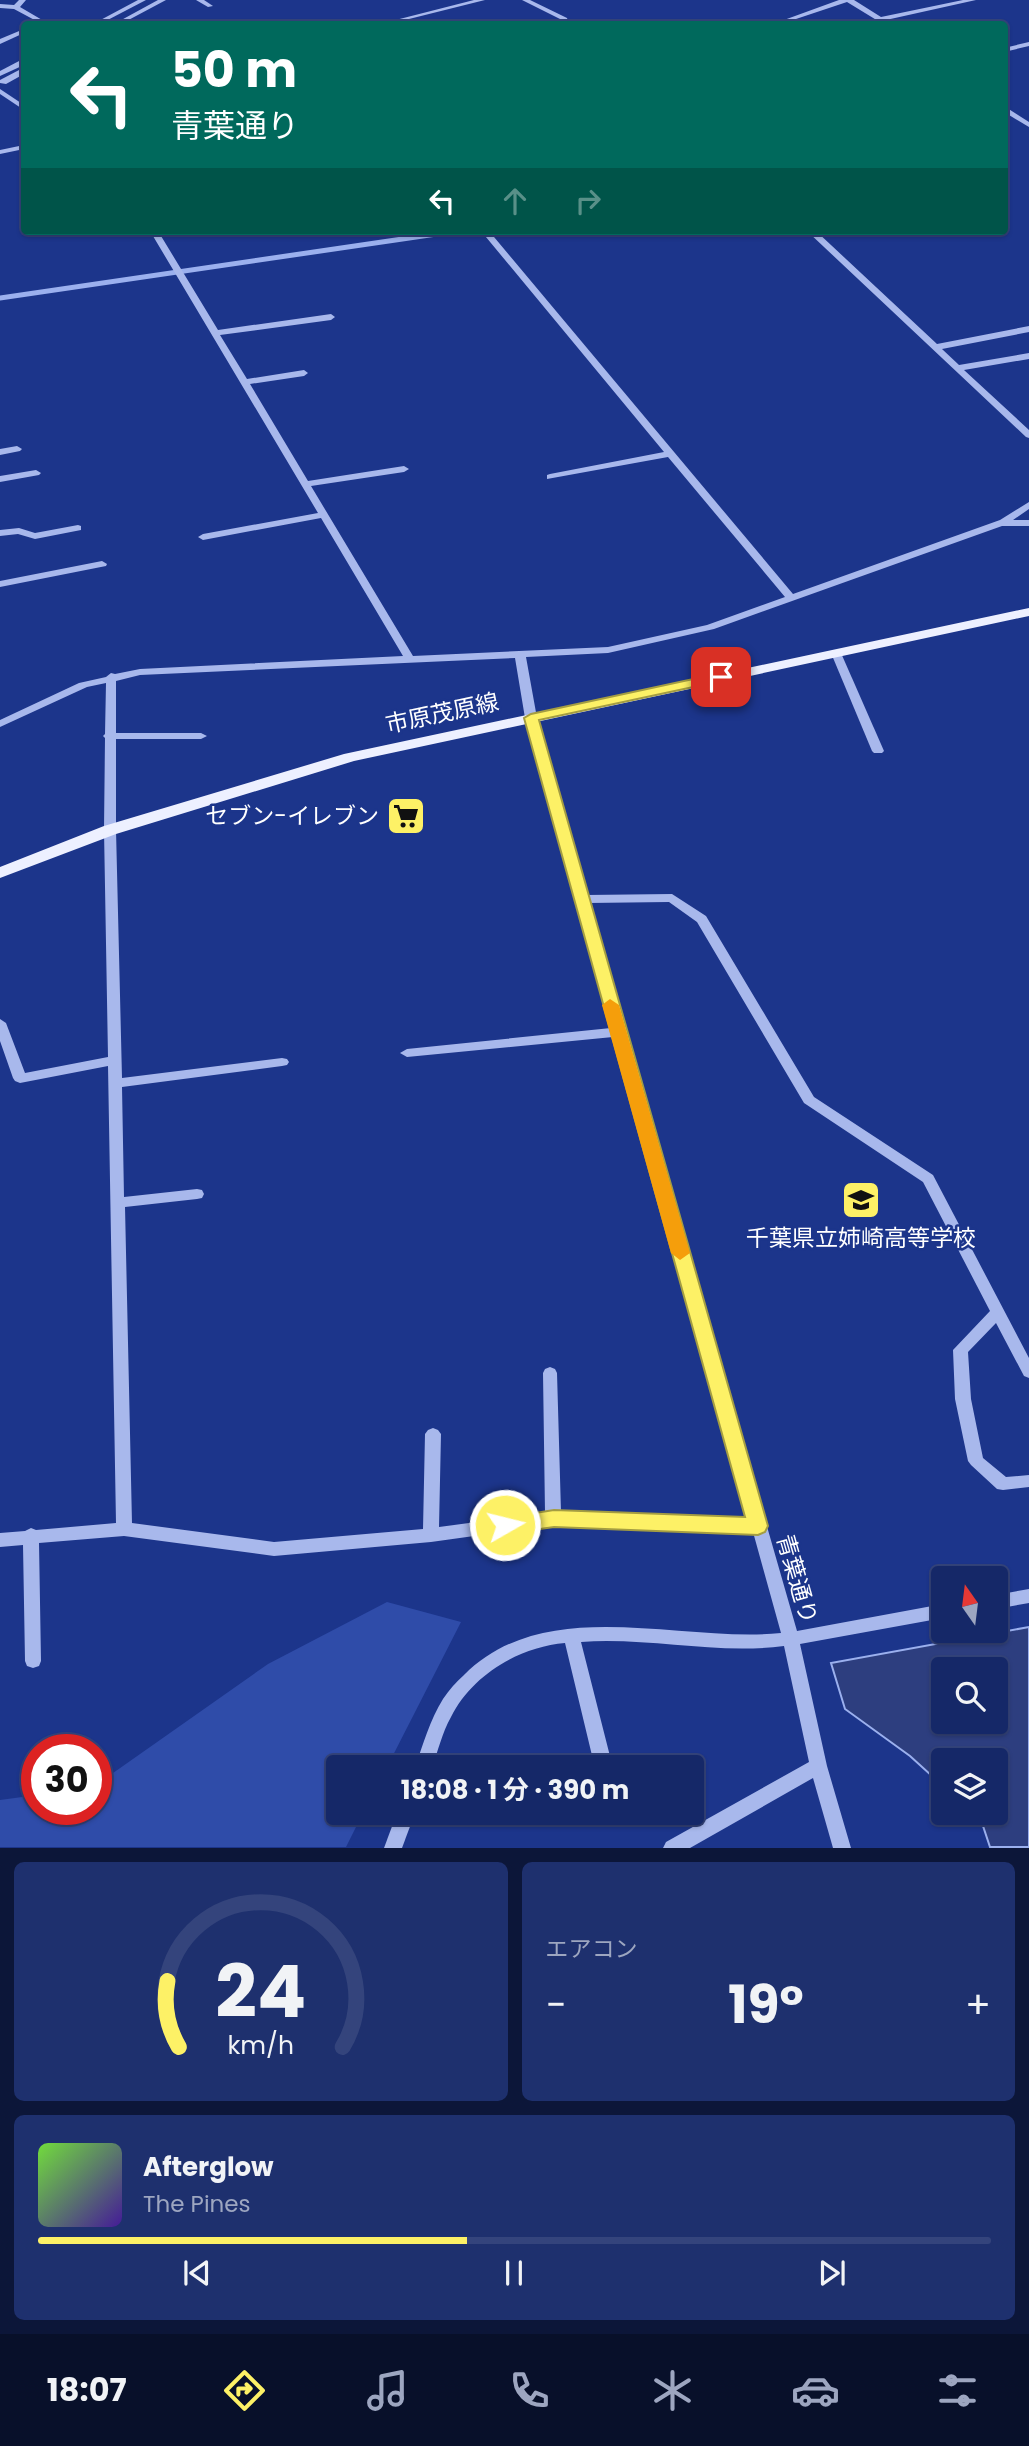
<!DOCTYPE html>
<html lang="ja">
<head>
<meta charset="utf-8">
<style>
	:root { --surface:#152868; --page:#1e306e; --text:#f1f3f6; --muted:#9da6c0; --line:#34447c; --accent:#fdf166 }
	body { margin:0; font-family:Poppins,"Noto Sans JP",sans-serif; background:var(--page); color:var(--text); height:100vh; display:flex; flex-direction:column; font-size:26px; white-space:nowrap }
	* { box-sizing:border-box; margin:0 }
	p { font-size:23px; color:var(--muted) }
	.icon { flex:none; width:38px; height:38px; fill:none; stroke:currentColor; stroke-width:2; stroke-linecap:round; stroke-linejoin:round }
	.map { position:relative; height:1848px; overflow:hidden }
	.side { display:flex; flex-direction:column; gap:14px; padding:14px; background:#0c1639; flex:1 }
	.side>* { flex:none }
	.hud { position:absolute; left:21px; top:21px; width:987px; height:214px; border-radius:7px; box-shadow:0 2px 5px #0004,0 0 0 2px var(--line); background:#00695c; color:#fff; overflow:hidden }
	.needle { width:46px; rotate:346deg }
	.tools { position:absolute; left:931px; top:1566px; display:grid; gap:14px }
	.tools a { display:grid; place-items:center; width:77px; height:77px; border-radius:7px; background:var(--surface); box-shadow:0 2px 5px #0004,0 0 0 2px var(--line); font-size:35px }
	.speed { position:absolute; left:21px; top:1734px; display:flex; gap:14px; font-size:35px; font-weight:700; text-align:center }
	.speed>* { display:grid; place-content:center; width:91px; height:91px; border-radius:50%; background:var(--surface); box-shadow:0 2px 5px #0004,0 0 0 2px var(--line); line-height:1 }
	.speed .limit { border:10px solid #d22; background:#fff; color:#111 }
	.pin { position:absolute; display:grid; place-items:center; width:60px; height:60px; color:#fff; margin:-30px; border-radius:14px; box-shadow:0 4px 10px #0006 }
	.me { position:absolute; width:77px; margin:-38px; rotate:82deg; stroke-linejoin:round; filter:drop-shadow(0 0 5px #0008) }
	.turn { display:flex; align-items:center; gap:24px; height:147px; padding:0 35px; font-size:32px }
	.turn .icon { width:91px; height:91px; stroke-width:2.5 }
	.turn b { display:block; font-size:49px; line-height:60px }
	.lanes { display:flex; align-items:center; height:66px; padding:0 35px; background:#0003; justify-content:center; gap:35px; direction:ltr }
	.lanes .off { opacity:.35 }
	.big { font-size:52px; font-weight:700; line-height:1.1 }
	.side .widget { flex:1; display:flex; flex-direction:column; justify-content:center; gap:10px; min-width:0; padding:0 24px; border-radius:10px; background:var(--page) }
	.side .dial { align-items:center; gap:0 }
	.dial svg { height:182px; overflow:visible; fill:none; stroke:var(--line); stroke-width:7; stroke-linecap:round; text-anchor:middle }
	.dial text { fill:var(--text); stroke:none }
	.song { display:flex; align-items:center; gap:21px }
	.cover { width:84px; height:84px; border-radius:10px; background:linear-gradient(135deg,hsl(100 70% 55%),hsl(260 70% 35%)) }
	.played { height:7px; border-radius:4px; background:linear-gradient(90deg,var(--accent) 45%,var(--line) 45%) }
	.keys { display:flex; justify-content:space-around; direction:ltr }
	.heat { display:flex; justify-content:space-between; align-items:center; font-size:38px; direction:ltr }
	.side .tiles { flex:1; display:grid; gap:14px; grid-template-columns:1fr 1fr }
	.widget:last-child { grid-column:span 2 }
	.trip { position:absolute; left:326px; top:1755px; width:378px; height:70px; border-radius:7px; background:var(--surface); box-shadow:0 2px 5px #0004,0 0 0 2px var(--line); font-weight:700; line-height:70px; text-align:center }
	.menu { display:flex; height:112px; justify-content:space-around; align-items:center; background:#08102a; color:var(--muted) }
	.menu .icon { width:49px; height:49px }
	.menu .current { color:var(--accent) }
	.menu b { font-size:32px; color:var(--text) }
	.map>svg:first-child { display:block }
</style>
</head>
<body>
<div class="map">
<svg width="1029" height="1848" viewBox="0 0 1029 1848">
	<rect width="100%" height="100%" fill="#1c358b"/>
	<!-- green -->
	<polygon fill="#2f4ca9" points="387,1602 461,1622 387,1767 338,1768 338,1813 363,1813 346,1847 0,1847 0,1800 37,1795 37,1810 96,1810 96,1785 268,1664"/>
	<!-- water -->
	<path fill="#2d3e7f" stroke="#9bb0ee" stroke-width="2" fill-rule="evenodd" d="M 1029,1627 L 1029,1847 L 990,1847 L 981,1820 L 974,1813 L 996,1813 L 996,1760 L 943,1760 L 943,1786 L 910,1756 L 845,1709 L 831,1663 ZM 943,1670 L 996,1670 L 996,1722 L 943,1722 Z"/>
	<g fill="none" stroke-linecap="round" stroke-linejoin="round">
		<!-- stream -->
		<polyline stroke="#9bb0ee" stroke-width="5" points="0,298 457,231"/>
		<!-- minor -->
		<g fill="#a8b8ec" fill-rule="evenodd">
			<polygon points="19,0 26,0 20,7 49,24 42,24 14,9 0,8 0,4 14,5"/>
			<polygon points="138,0 146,0 100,24 93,24"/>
			<polygon points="158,0 166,0 121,24 114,24"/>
			<polygon points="196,0 204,0 213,6 208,7"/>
			<polygon points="474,0 485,0 389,24 380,24"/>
			<polygon points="522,0 530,0 567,18 569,24 563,24 562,20"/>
			<polygon points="839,0 854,0 881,17 963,0 976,0 886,20 890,24 883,24 847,2 781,24 773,24"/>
			<polygon points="24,29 24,33 0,44 0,39"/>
			<polygon points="1029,42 1029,46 1004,52 1004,48"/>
			<polygon points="21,60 24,60 24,65 0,76 0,71"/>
			<polygon points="21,69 24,69 24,74 6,84 0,83 0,80"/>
			<polygon points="0,89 24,105 24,110 0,94"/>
			<polygon points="1004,106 1029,122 1029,127 1004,112"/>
			<polygon points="24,145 24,149 0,154 0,150"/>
			<path d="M 150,231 L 158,231 L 218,330 L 331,314 L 335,317 L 331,320 L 220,335 L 247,379 L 304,370 L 308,373 L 304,376 L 250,384 L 308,481 L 404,466 L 409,469 L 404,472 L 311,486 L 413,656 L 608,647 L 707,625 L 785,597 L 668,457 L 547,479 L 547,475 L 550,474 L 664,452 L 481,231 L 489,231 L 793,594 L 1000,520 L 1029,502 L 1029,509 L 1013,520 L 1029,520 L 1029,526 L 1002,526 L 714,629 L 608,653 L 526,657 L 537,718 L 586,895 L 672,894 L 706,916 L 814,1097 L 933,1175 L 1029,1358 L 1029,1378 L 1024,1376 L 996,1323 L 968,1352 L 971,1399 L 983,1458 L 1006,1477 L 1029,1475 L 1029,1487 L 1003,1490 L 997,1489 L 971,1465 L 968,1461 L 955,1399 L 953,1350 L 990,1311 L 923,1182 L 804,1103 L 697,922 L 669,902 L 588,903 L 797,1631 L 943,1604 L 943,1618 L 800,1644 L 827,1766 L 851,1848 L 833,1848 L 813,1778 L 690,1848 L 663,1848 L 666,1842 L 809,1762 L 784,1646 C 716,1655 649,1637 581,1642 L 613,1768 L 595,1768 L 565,1643 C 519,1647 472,1675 451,1717 C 442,1733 438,1751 432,1768 L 415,1768 C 423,1744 430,1720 443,1699 C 449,1690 456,1682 464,1675 C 546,1593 678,1643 781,1633 L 753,1532 L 553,1525 L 431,1542 L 274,1556 L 124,1536 L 39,1543 L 41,1661 L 39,1666 L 33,1668 L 27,1666 L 25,1661 L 23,1545 L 0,1547 L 0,1533 L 25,1531 L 31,1528 L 36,1530 L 116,1523 L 108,1066 L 20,1083 L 15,1081 L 13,1078 L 0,1041 L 0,1019 L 6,1023 L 25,1073 L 108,1057 L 104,830 L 105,738 L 103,736 L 105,734 L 106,683 L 87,687 L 0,727 L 0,720 L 79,683 L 106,677 L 111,673 L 115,674 L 140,669 L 403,656 L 321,518 L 203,540 L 198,537 L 203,534 L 318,513 ZM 515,658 L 525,718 L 611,1028 L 407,1049 L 400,1053 L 407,1057 L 613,1037 L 749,1519 L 561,1512 L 557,1373 L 555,1369 L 550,1367 L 545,1369 L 543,1373 L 545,1513 L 439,1527 L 441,1434 L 438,1430 L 433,1428 L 428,1430 L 425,1434 L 423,1529 L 274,1542 L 132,1523 L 125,1207 L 197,1199 L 202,1198 L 204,1194 L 202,1190 L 197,1189 L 124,1197 L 122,1087 L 282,1066 L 287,1065 L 289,1062 L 287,1059 L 282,1058 L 122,1078 L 116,830 L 116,739 L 201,739 L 207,736 L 201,733 L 116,733 L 116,681 L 140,675 Z"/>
			<path d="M 381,231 L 402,231 C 394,236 374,239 366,235 Z"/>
			<polygon points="807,231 816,231 937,344 1029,326 1029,332 942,349 959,365 1029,353 1029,359 964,370 1029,430 1029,438 1026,437"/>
			<polygon points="17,446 22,449 20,451 0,455 0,449"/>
			<polygon points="36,470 41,473 39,475 0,482 0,476"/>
			<polygon points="78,525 81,526 81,530 35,539 18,534 0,536 0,530 19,528 35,533"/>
			<polygon points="102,561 107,564 106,566 0,587 0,581"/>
			<polygon points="836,650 841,653 884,751 882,753 874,753 872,751 831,653"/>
			<polygon points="1029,1589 1029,1603 996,1609 996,1595"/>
			<polygon points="397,1813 415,1813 402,1848 384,1848"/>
			<polygon points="607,1813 625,1813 626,1816 623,1822 617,1824 611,1822"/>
		</g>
		<!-- major -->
		<polygon fill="#edf0ff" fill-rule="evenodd" points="1029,608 1029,616 354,761 116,834 0,878 0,867 104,826 344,754"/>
	</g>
	<!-- route -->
	<polygon fill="#fdf166" stroke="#a49d42" stroke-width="2" points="721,673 728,677 726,680 539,720 768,1526 765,1532 758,1535 554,1527 505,1534 497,1531 494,1525 497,1519 554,1510 745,1517 524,718 531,714"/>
	<!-- slow -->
	<polygon fill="#f59e0b" points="610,999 619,1005 690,1253 680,1260 671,1253 602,1005"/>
	<!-- icons -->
	<defs>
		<symbol id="supermarket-square" viewBox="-11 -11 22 22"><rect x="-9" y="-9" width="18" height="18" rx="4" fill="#fdf166" stroke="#1c358b"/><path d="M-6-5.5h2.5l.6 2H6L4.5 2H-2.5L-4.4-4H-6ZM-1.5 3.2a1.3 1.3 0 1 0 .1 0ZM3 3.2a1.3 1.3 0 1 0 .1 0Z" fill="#111"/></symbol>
		<symbol id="school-square" viewBox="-11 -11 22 22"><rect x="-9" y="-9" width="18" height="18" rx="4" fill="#fdf166" stroke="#1c358b"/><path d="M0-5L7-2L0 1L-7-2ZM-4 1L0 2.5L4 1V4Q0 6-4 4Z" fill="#111"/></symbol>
	</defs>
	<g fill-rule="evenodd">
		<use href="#supermarket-square" x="384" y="794" width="44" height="44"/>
		<use href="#school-square" x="839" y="1178" width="44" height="44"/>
	</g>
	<g text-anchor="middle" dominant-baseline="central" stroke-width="5" stroke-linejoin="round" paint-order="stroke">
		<!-- street labels -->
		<g font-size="23" fill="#fff" stroke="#1c358b">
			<text transform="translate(442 713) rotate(-12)">市原茂原線</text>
			<text transform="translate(797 1579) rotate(74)">青葉通り</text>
		</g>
		<!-- poi labels -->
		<g font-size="23" fill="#fff" stroke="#1c358b" text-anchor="end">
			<text x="379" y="816">セブン-イレブン</text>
			<text x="861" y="1238" text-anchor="middle">千葉県立姉崎高等学校</text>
		</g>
	</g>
</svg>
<div class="tools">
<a><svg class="needle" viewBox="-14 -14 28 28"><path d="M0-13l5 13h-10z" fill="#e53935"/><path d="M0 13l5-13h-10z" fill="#9da6c0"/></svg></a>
<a><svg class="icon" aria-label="search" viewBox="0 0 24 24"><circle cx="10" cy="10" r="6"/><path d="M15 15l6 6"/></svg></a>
<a><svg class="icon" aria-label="layers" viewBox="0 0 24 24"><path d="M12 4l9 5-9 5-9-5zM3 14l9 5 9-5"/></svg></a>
</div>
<div class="speed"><div class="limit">30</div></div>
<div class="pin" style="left:721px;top:677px;background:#d93025"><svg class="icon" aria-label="arrive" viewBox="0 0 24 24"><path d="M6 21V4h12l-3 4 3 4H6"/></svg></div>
<svg class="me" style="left:505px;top:1525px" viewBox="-20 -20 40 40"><circle r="17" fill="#fdf166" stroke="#fff" stroke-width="3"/><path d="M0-11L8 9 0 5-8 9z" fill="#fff"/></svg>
<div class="trip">18:08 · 1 分 · 390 m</div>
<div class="hud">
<div class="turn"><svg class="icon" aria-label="left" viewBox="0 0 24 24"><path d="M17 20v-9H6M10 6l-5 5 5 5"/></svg><div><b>50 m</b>青葉通り</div></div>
<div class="lanes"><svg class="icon" aria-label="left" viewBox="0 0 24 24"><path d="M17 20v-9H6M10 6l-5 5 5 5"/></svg><svg class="icon off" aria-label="ahead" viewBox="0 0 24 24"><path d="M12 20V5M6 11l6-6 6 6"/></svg><svg class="icon off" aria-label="right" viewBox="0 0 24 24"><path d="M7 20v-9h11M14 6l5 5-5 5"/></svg></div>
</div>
</div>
<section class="side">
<div class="tiles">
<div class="widget dial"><svg viewBox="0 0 100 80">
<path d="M14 69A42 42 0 1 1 86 69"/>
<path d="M14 69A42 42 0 0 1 9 40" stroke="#fdf166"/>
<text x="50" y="56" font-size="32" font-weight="700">24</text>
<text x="50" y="72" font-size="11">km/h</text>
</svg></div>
<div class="widget"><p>エアコン</p>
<div class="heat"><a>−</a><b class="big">19°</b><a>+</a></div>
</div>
<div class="widget">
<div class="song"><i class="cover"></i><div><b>Afterglow</b><p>The Pines</p></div></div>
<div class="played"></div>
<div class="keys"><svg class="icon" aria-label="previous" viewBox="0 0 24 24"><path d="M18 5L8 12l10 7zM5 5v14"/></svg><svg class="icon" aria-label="pause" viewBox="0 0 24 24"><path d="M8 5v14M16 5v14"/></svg><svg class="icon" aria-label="next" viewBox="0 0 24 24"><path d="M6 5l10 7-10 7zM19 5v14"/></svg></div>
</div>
</div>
</section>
<nav class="menu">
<b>18:07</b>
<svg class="icon current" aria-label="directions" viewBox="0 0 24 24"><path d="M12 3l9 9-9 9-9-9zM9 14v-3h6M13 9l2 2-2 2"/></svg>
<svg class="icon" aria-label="music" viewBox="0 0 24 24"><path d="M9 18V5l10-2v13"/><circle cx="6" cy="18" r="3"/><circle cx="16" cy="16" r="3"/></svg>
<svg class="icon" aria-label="phone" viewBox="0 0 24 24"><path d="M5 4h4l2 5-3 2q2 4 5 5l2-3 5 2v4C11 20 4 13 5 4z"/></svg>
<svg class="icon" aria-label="climate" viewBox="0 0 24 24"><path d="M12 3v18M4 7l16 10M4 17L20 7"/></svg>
<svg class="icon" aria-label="car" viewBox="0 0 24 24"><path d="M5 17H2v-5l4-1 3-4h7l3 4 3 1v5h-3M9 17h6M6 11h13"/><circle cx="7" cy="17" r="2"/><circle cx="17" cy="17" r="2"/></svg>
<svg class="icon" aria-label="filters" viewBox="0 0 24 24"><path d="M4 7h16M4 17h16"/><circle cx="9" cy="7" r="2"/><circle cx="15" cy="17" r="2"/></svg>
</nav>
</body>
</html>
